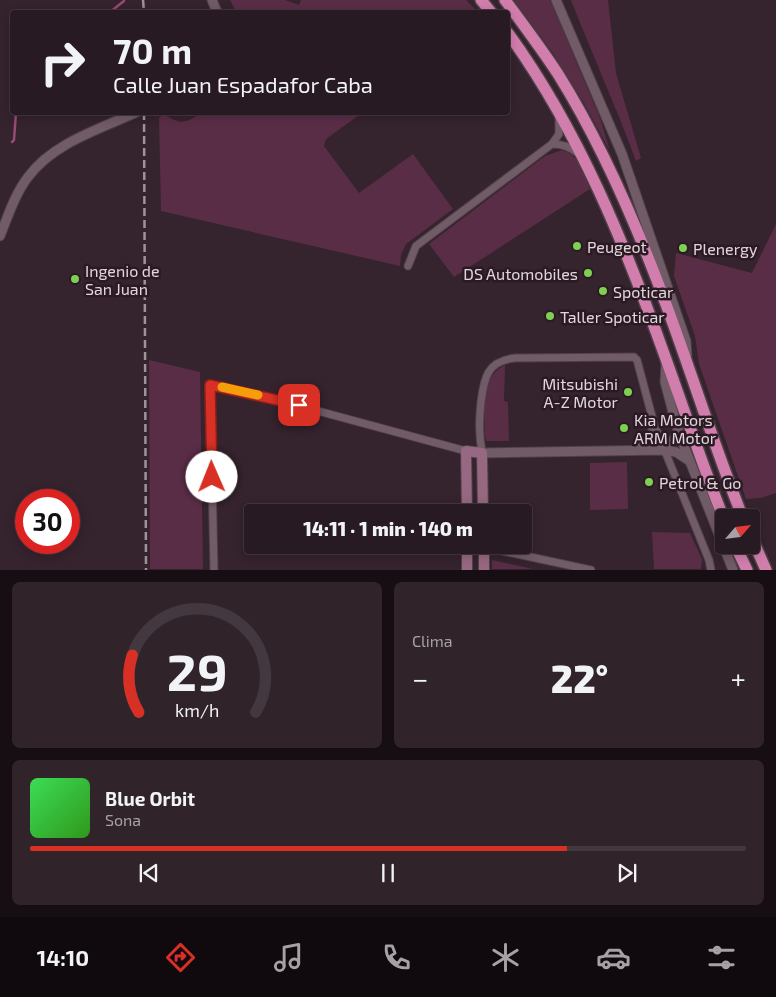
<!DOCTYPE html>
<html lang="es">
<head>
<meta charset="utf-8">
<style>
	:root { --surface:#281a22; --page:#30232a; --text:#f1f3f6; --muted:#a5a1a5; --line:#443840; --accent:#d93025 }
	body { margin:0; font-family:"Exo 2",sans-serif; background:var(--page); color:var(--text); height:100vh; display:flex; flex-direction:column; font-size:19px; white-space:nowrap }
	* { box-sizing:border-box; margin:0 }
	p { font-size:16px; color:var(--muted) }
	.icon { flex:none; width:28px; height:28px; fill:none; stroke:currentColor; stroke-width:2; stroke-linecap:round; stroke-linejoin:round }
	.map { position:relative; height:570px; overflow:hidden }
	.sheet { display:flex; flex-direction:column; gap:12px; padding:12px; background:#160e13; flex:1 }
	.sheet>* { flex:none }
	.banner { position:absolute; left:10px; top:10px; width:500px; height:105px; border-radius:5px; box-shadow:0 2px 12px #0003,0 0 0 1px var(--line); background:#281a22; color:var(--text); overflow:hidden }
	.needle { width:32px; rotate:62deg }
	.controls { position:absolute; left:715px; top:509px; display:grid; gap:10px }
	.controls a { display:grid; place-items:center; width:45px; height:45px; border-radius:5px; background:var(--surface); box-shadow:0 2px 12px #0003,0 0 0 1px var(--line); font-size:25px }
	.speed { position:absolute; left:15px; top:489px; display:flex; gap:10px; font-size:25px; font-weight:700; text-align:center }
	.speed>* { display:grid; place-content:center; width:65px; height:65px; border-radius:50%; background:var(--surface); box-shadow:0 2px 12px #0003,0 0 0 1px var(--line); line-height:1 }
	.speed .limit { border:8px solid #d22; background:#fff; color:#111 }
	.pin { position:absolute; display:grid; place-items:center; width:42px; height:42px; color:#fff; margin:-21px; border-radius:10px; box-shadow:0 2px 8px #0006 }
	.me { position:absolute; width:55px; margin:-28px; rotate:359deg; stroke-linejoin:round; filter:drop-shadow(0 0 4px #0008) }
	.turn { display:flex; align-items:center; gap:18px; height:105px; padding:0 20px; font-size:22px }
	.turn .icon { width:65px; height:65px; stroke-width:2.5 }
	.turn b { display:block; font-size:35px; line-height:42px }
	.big { font-size:38px; font-weight:800; line-height:1.1 }
	.sheet .widget { flex:1; display:flex; flex-direction:column; justify-content:center; gap:8px; min-width:0; padding:0 18px; border-radius:8px; background:var(--page) }
	.sheet .dial { align-items:center; gap:0 }
	.dial svg { height:130px; overflow:visible; fill:none; stroke:var(--line); stroke-width:7; stroke-linecap:round; text-anchor:middle }
	.dial text { fill:var(--text); stroke:none }
	.song { display:flex; align-items:center; gap:15px }
	.cover { width:60px; height:60px; border-radius:8px; background:linear-gradient(135deg,hsl(130 70% 55%),hsl(110 70% 35%)) }
	.played { height:5px; border-radius:2px; background:linear-gradient(90deg,var(--accent) 75%,var(--line) 75%) }
	.keys { display:flex; justify-content:space-around; direction:ltr }
	.heat { display:flex; justify-content:space-between; align-items:center; font-size:28px; direction:ltr }
	.sheet .tiles { flex:1; display:grid; gap:12px; grid-template-columns:1fr 1fr }
	.widget:last-child { grid-column:span 2 }
	.trip { position:absolute; left:244px; top:504px; width:288px; height:50px; border-radius:5px; background:var(--surface); box-shadow:0 2px 12px #0003,0 0 0 1px var(--line); font-weight:800; line-height:50px; text-align:center }
	.tab-bar { display:flex; height:80px; justify-content:space-around; align-items:center; background:#100a0e; color:var(--muted) }
	.tab-bar .icon { width:35px; height:35px }
	.tab-bar .active { color:var(--accent) }
	.tab-bar b { font-size:22px; color:var(--text) }
	.map>svg:first-child { display:block }
</style>
</head>
<body>
<div class="map">
<svg width="776" height="570" viewBox="0 0 776 570">
	<rect width="100%" height="100%" fill="#35232d"/>
	<!-- green -->
	<g fill="#5a2d47">
		<polygon points="230,0 285,0 299,5 301,0 466,0 478,12 236,12"/>
		<polygon points="514,0 550,0 600,118 610,151 584,103 553,53"/>
		<path d="M 571,0 L 608,0 L 616,73 L 641,158 L 636,161 C 616,106 592,54 571,0 Z"/>
		<path d="M 202,112 L 362,113 L 326,139 L 324,146 L 359,193 L 413,154 L 453,209 L 406,244 L 401,255 L 400,266 L 161,211 L 159,118 L 164,114 C 180,125 186,124 202,112 Z"/>
		<path d="M 562,150 C 579,154 584,175 590,189 L 454,277 L 429,244 L 545,156 Z"/>
		<polygon points="776,224 776,493 760,498 746,499 699,364 695,336 674,276 676,253 752,273"/>
		<polygon points="149,360 200,372 203,569 150,569"/>
		<path d="M 505,365 L 504,401 L 508,402 L 509,441 L 486,441 C 483,424 484,399 489,382 C 492,374 498,369 505,365 Z"/>
		<polygon points="627,462 628,509 590,510 590,463"/>
		<polygon points="652,532 690,533 702,559 701,569 654,569"/>
		<polygon points="492,560 533,569 492,569"/>
	</g>
	<g fill="none" stroke-linecap="round" stroke-linejoin="round">
		<!-- stream -->
		<g stroke="#964a76" stroke-width="2.5">
			<polyline points="110,12 124,1"/>
			<polyline points="12,142 14,140 16,112"/>
		</g>
		<defs>
			<g id="minor">
				<path d="M 552,144 C 563,144 570,147 579,154"/>
				<polyline points="408,266 416,246 552,144 559,134 559,117"/>
				<polyline points="636,450 650,436 654,424"/>
				<path d="M 482,453 C 479,434 479,422 481,402 C 484,378 487,361 515,358 L 634,357 L 637,360 L 654,424 L 709,560 L 711,570"/>
				<polyline points="484,547 591,570"/>
				<polyline points="214,570 210,385 281,401 466,451"/>
			</g>
			<g id="tertiary">
				<polyline points="212,0 217,12"/>
				<polyline points="556,0 622,154 686,341 687,356"/>
				<path d="M 0,236 C 8,216 15,194 28,177 C 53,143 100,129 137,112"/>
				<polyline points="666,364 665,382 678,431 733,570"/>
				<polyline points="664,450 673,441 678,431"/>
				<polyline points="482,453 664,450 676,452 688,460"/>
			</g>
			<g id="secondary">
				<polyline points="467,512 466,451 482,453 483,512"/>
				<polyline points="467,545 467,570"/>
				<polyline points="484,545 484,570"/>
			</g>
			<g id="trunk">
				<polyline points="481,0 491,12"/>
				<path d="M 505,0 C 523,24 541,48 558,74 C 603,146 638,228 667,307 C 693,377 715,449 743,518"/>
				<path d="M 508,33 C 580,132 626,247 667,362 C 686,415 703,467 724,519"/>
				<polyline points="751,536 766,570"/>
				<polyline points="735,545 747,570"/>
			</g>
		</defs>
		<!-- minor casing -->
		<use href="#minor" stroke="#4f4149" stroke-width="9"/>
		<!-- tertiary casing -->
		<use href="#tertiary" stroke="#4f4149" stroke-width="11"/>
		<!-- secondary casing -->
		<use href="#secondary" stroke="#4f4149" stroke-width="12"/>
		<!-- trunk casing -->
		<use href="#trunk" stroke="#4f4149" stroke-width="14"/>
		<!-- minor -->
		<use href="#minor" stroke="#715b66" stroke-width="7"/>
		<!-- tertiary -->
		<use href="#tertiary" stroke="#715b66" stroke-width="9"/>
		<!-- secondary -->
		<use href="#secondary" stroke="#966881" stroke-width="10"/>
		<!-- trunk -->
		<use href="#trunk" stroke="#d27ead" stroke-width="11"/>
		<!-- rail -->
		<g stroke="#a1929a" stroke-width="2.5" stroke-dasharray="8 4" stroke-linecap="butt">
			<polyline points="143,0 144,12"/>
			<polyline points="144,112 146,570"/>
		</g>
	</g>
	<g fill="none" stroke-linecap="round" stroke-linejoin="round">
		<defs>
			<polyline id="route" points="212,477 210,385 299,405"/>
		</defs>
		<!-- route casing -->
		<use href="#route" stroke="#8d1f18" stroke-width="12"/>
		<!-- route -->
		<use href="#route" stroke="#d93025" stroke-width="9"/>
		<!-- slow -->
		<polyline stroke="#f59e0b" stroke-width="9" points="222,387 258,395"/>
	</g>
	<!-- markers -->
	<g fill="#7fd052" stroke="#2b1a23" stroke-width="2">
		<circle cx="577" cy="246" r="5"/>
		<circle cx="683" cy="248" r="5"/>
		<circle cx="588" cy="273" r="5"/>
		<circle cx="75" cy="279" r="5"/>
		<circle cx="603" cy="291" r="5"/>
		<circle cx="550" cy="316" r="5"/>
		<circle cx="628" cy="392" r="5"/>
		<circle cx="624" cy="428" r="5"/>
		<circle cx="649" cy="482" r="5"/>
	</g>
	<g text-anchor="middle" dominant-baseline="central" stroke-width="5" stroke-linejoin="round" paint-order="stroke">
		<!-- poi labels -->
		<g font-size="16" fill="#e2d6dc" stroke="#2b1a23" text-anchor="start">
			<text x="587" y="246">Peugeot</text>
			<text x="693" y="248">Plenergy</text>
			<text x="85" y="270">Ingenio de<tspan x="85" dy="18">San Juan</tspan></text>
			<text x="578" y="273" text-anchor="end">DS Automobiles</text>
			<text x="613" y="291">Spoticar</text>
			<text x="560" y="316">Taller Spoticar</text>
			<text x="618" y="383" text-anchor="end">Mitsubishi<tspan x="618" dy="18">A-Z Motor</tspan></text>
			<text x="634" y="419">Kia Motors<tspan x="634" dy="18">ARM Motor</tspan></text>
			<text x="659" y="482">Petrol &amp; Go</text>
		</g>
	</g>
</svg>
<div class="controls">
<a><svg class="needle" viewBox="-14 -14 28 28"><path d="M0-13l5 13h-10z" fill="#e53935"/><path d="M0 13l5-13h-10z" fill="#a5a1a5"/></svg></a>
</div>
<div class="speed"><div class="limit">30</div></div>
<div class="pin" style="left:299px;top:405px;background:#d93025"><svg class="icon" aria-label="arrive" viewBox="0 0 24 24"><path d="M6 21V4h12l-3 4 3 4H6"/></svg></div>
<svg class="me" style="left:212px;top:477px" viewBox="-20 -20 40 40"><circle r="19" fill="#fff"/><path d="M0-13L10 11 0 6-10 11z" fill="#d93025"/></svg>
<div class="trip">14:11 · 1 min · 140 m</div>
<div class="banner">
<div class="turn"><svg class="icon" aria-label="right" viewBox="0 0 24 24"><path d="M7 20v-9h11M14 6l5 5-5 5"/></svg><div><b>70 m</b>Calle Juan Espadafor Caba</div></div>
</div>
</div>
<section class="sheet">
<div class="tiles">
<div class="widget dial"><svg viewBox="0 0 100 80">
<path d="M14 69A42 42 0 1 1 86 69"/>
<path d="M14 69A42 42 0 0 1 10 34" stroke="#d93025"/>
<text x="50" y="56" font-size="32" font-weight="700">29</text>
<text x="50" y="72" font-size="11">km/h</text>
</svg></div>
<div class="widget"><p>Clima</p>
<div class="heat"><a>−</a><b class="big">22°</b><a>+</a></div>
</div>
<div class="widget">
<div class="song"><i class="cover"></i><div><b>Blue Orbit</b><p>Sona</p></div></div>
<div class="played"></div>
<div class="keys"><svg class="icon" aria-label="previous" viewBox="0 0 24 24"><path d="M18 5L8 12l10 7zM5 5v14"/></svg><svg class="icon" aria-label="pause" viewBox="0 0 24 24"><path d="M8 5v14M16 5v14"/></svg><svg class="icon" aria-label="next" viewBox="0 0 24 24"><path d="M6 5l10 7-10 7zM19 5v14"/></svg></div>
</div>
</div>
</section>
<nav class="tab-bar">
<b>14:10</b>
<svg class="icon active" aria-label="directions" viewBox="0 0 24 24"><path d="M12 3l9 9-9 9-9-9zM9 14v-3h6M13 9l2 2-2 2"/></svg>
<svg class="icon" aria-label="music" viewBox="0 0 24 24"><path d="M9 18V5l10-2v13"/><circle cx="6" cy="18" r="3"/><circle cx="16" cy="16" r="3"/></svg>
<svg class="icon" aria-label="phone" viewBox="0 0 24 24"><path d="M5 4h4l2 5-3 2q2 4 5 5l2-3 5 2v4C11 20 4 13 5 4z"/></svg>
<svg class="icon" aria-label="climate" viewBox="0 0 24 24"><path d="M12 3v18M4 7l16 10M4 17L20 7"/></svg>
<svg class="icon" aria-label="car" viewBox="0 0 24 24"><path d="M5 17H2v-5l4-1 3-4h7l3 4 3 1v5h-3M9 17h6M6 11h13"/><circle cx="7" cy="17" r="2"/><circle cx="17" cy="17" r="2"/></svg>
<svg class="icon" aria-label="filters" viewBox="0 0 24 24"><path d="M4 7h16M4 17h16"/><circle cx="9" cy="7" r="2"/><circle cx="15" cy="17" r="2"/></svg>
</nav>
</body>
</html>
